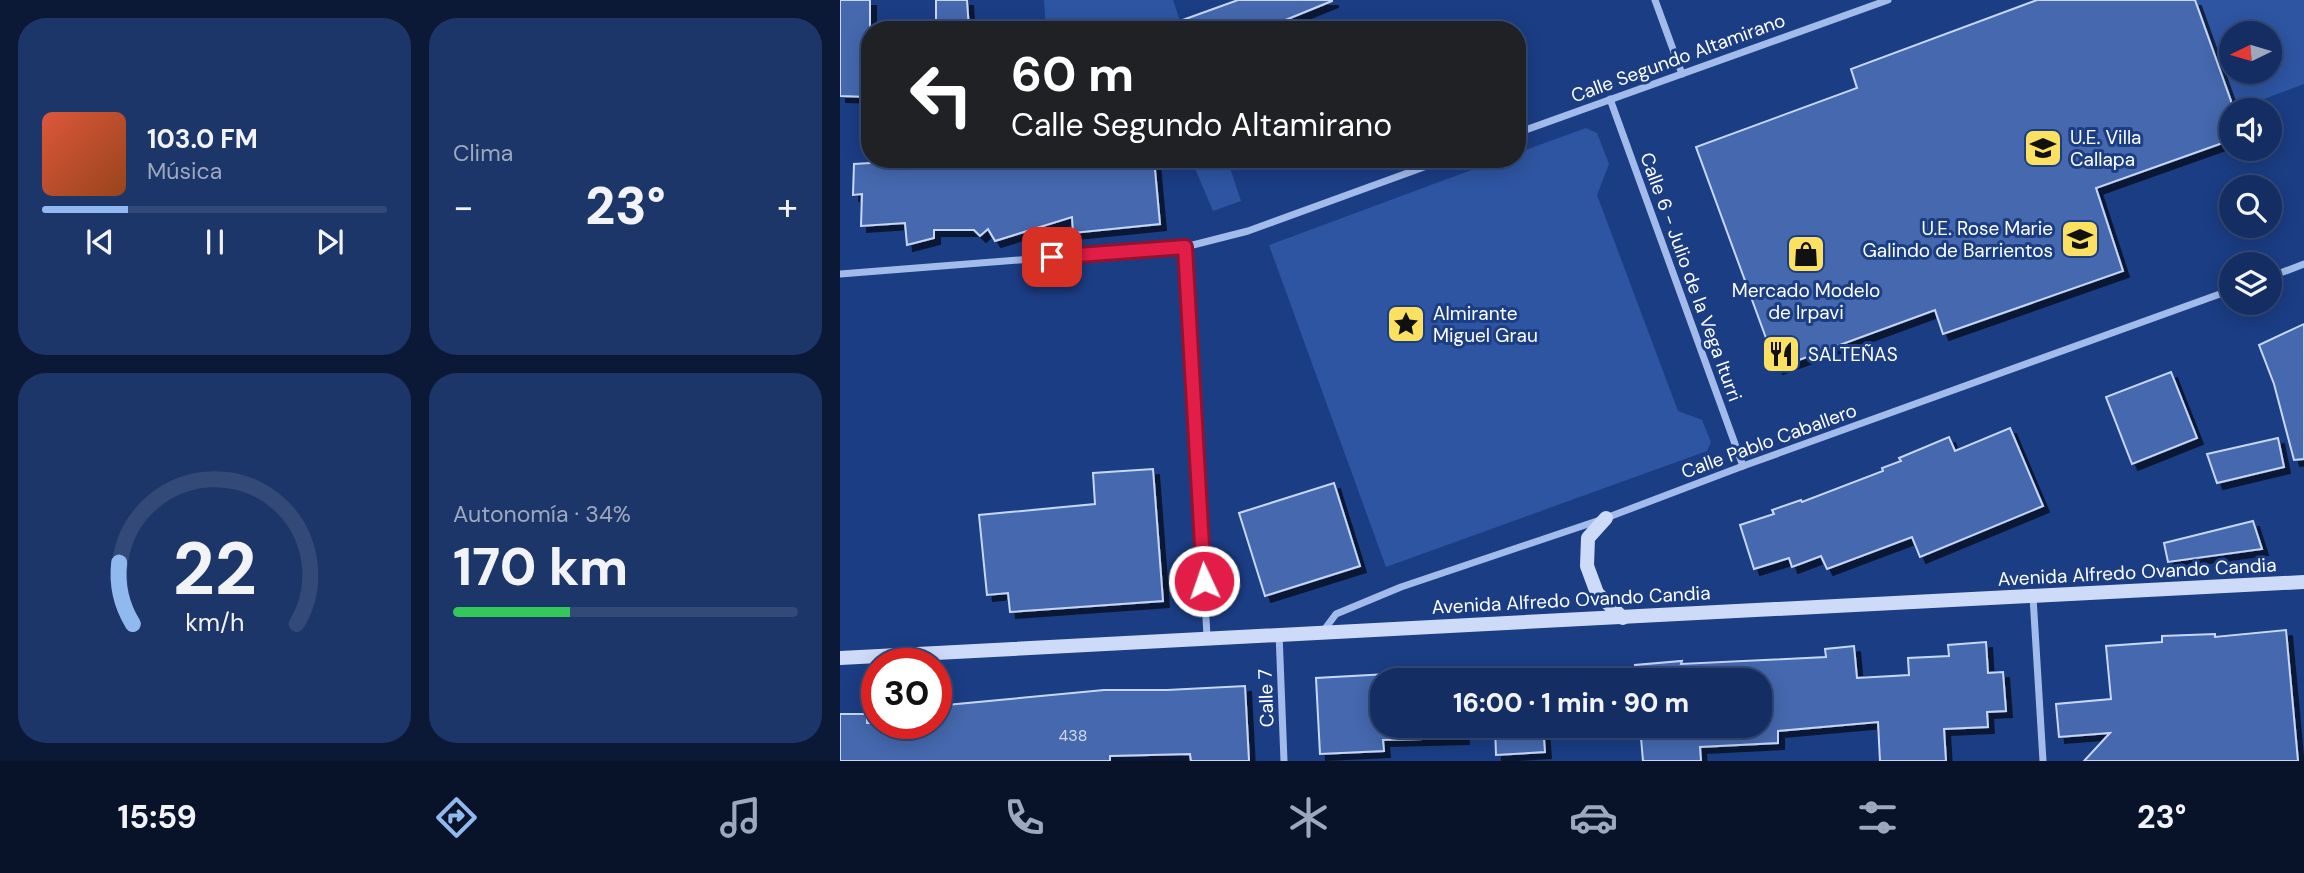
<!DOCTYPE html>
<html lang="es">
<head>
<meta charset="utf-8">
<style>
	:root { --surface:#142e63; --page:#1d3669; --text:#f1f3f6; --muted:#9da8be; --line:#334a78; --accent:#90b9f0 }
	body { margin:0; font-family:"DM Sans",sans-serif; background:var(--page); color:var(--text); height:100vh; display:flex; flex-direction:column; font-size:26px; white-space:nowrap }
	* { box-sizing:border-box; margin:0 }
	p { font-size:23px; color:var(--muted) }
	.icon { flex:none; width:38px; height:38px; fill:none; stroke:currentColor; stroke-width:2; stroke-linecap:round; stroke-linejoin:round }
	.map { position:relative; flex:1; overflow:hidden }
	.panel { display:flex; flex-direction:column; gap:18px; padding:18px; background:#0b1936; width:840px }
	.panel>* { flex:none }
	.banner { position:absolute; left:21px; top:21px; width:665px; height:147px; border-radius:28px; box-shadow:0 4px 18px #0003,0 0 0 2px var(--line); background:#202124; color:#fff; overflow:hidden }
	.needle { width:46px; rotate:265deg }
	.fabs { position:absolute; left:1379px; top:21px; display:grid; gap:14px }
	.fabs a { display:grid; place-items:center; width:63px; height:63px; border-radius:50%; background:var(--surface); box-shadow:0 4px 18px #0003,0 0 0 2px var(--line); font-size:35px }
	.speed { position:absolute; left:21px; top:648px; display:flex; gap:14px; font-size:35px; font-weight:700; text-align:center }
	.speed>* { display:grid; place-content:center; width:91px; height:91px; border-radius:50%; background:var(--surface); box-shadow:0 4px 18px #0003,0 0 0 2px var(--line); line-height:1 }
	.speed .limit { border:10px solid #d22; background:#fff; color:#111 }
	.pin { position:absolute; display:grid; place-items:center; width:60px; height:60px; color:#fff; margin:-30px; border-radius:14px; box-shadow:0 4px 10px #0006 }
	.me { position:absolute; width:77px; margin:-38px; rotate:357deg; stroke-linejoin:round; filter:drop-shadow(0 0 5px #0008) }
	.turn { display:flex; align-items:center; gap:24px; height:147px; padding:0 35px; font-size:32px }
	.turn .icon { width:91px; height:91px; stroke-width:2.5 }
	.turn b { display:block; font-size:49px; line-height:60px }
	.big { font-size:52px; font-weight:800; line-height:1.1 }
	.panel .card { flex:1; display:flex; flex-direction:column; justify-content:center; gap:10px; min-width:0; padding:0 24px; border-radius:28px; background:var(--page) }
	.panel .dial { align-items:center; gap:0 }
	.dial svg { height:182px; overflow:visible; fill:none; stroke:var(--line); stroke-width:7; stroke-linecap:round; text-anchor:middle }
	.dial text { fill:var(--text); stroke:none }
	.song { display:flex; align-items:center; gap:21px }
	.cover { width:84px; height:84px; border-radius:10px; background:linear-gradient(135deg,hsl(10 70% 55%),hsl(20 70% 35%)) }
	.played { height:7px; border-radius:4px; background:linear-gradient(90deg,var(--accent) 25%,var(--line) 25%) }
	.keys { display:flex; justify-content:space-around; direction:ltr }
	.heat { display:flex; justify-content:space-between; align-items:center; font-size:38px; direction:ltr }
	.charge { height:10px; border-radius:5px; background:linear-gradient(90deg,#34c759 34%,var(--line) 0) }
	.panel .tiles { flex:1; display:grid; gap:18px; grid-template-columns:repeat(2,1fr) }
	.trip { position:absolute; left:530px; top:668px; width:402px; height:70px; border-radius:28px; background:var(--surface); box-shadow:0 4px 18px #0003,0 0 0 2px var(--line); font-weight:800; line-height:70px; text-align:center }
	.dock { display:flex; height:112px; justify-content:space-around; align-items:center; background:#081228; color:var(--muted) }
	.dock .icon { width:49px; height:49px }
	.dock .active { color:var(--accent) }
	.dock b { font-size:32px; color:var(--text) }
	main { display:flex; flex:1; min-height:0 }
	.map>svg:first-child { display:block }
</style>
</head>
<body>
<main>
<section class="panel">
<div class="tiles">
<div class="card">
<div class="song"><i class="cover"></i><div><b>103.0 FM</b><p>Música</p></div></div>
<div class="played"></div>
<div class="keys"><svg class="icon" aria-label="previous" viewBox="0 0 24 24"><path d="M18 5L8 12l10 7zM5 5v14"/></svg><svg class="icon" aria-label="pause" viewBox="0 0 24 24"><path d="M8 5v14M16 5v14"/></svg><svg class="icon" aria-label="next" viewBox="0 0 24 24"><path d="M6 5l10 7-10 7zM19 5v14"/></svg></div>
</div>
<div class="card"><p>Clima</p>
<div class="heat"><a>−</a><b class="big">23°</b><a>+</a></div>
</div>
<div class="card dial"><svg viewBox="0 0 100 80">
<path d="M14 69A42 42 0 1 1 86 69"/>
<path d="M14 69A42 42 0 0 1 8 42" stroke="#90b9f0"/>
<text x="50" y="56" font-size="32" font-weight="700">22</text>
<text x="50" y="72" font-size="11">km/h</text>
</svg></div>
<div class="card"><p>Autonomía · 34%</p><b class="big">170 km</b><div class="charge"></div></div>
</div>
</section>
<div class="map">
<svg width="1464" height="761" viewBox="0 0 1464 761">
	<defs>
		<filter id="shadow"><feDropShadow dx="6" dy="6" stdDeviation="0" flood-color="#0009"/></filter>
	</defs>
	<rect width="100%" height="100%" fill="#1b3d84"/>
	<!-- green -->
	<g fill="#2e55a2" fill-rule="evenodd">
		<polygon points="204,0 333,0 343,30 206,30"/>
		<path d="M 1355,0 L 1464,0 L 1464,84 L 1395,110 ZM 1391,33 L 1430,33 L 1430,72 L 1391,72 Z"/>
		<polygon points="746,128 757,133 769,164 757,195 838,411 862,420 871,442 867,451 546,567 429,245 661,159 677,159 677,153"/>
		<polygon points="351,159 387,159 401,201 373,211"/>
	</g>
	<!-- building -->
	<g fill="#4467ae" stroke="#c7d7f8" stroke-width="2" filter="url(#shadow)">
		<polygon points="0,0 30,0 30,97 0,96"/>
		<polygon points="96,0 127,0 129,30 96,30"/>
		<polygon points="398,0 492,0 492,1 421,30 327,30 326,26"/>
		<polygon points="1197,0 1355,0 1391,101 1391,140 1256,188 1283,271 1103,334 1095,310 937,368 856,147 1017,88 1011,69"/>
		<polygon points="99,159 314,159 320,224 233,233 232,217 155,241 148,229 140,236 134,230 94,230 94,238 67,245 65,223 21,226 22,194 13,195 14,164"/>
		<polygon points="1464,324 1464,459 1454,460 1434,384 1419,345"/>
		<polygon points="1331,372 1357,438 1292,464 1266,397"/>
		<polygon points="1170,428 1203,506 1080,557 1072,537 987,569 981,556 952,567 949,558 914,569 900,525 934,514 932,510 961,500 962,502 1043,471 1042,468 1061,461 1059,458 1109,437 1115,451"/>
		<polygon points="1438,438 1444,467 1377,483 1367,454"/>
		<polygon points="313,469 323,601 170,612 168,593 147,595 139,515 255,504 253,473"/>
		<polygon points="494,483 520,566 425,596 399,513"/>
		<polygon points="1413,521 1422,549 1328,562 1324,543"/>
		<polygon points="1446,630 1458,761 1244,761 1270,733 1219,737 1216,704 1271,699 1266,646 1322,642 1322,636 1375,634 1375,637"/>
		<polygon points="1146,642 1148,673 1163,672 1166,711 1147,712 1148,727 1104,729 1106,761 1040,761 1038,722 938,731 938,743 860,747 861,761 803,761 800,726 920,726 920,681 797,681 795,665 842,661 841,664 986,657 985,649 1014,646 1017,678 1069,675 1068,658 1109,656 1108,645"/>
		<polygon points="620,670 621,681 542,681 542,726 622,726 623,738 543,740 544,751 480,754 476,678"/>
		<polygon points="405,686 409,761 351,761 350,754 270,756 270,761 0,761 0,714 27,714 27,723 96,723 96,706 264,690 327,690"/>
		<polygon points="655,726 703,726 705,752 656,755"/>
	</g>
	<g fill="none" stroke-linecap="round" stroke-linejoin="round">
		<!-- minor -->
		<g stroke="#a2bbeb" stroke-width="7">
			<polyline points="815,0 842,74"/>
			<polyline points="770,99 903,466"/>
			<polyline points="677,133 1048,0"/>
			<polyline points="345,247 367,636"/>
			<polyline points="0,274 345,247 408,231 606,159"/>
			<polyline points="1430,277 1464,264"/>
			<polyline points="1193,597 1203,761"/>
			<polyline points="484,630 496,614 561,587 766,518 903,466 1391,290"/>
			<polyline points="439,633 444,761"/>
		</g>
		<!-- secondary -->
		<g stroke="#cedbf8" stroke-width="14">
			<polyline points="766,518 748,538 747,566 757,593 783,618"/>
			<path d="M 0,658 C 488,629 976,609 1464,582"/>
		</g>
	</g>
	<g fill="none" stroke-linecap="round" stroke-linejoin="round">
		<defs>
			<polyline id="route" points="212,257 345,247 364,581"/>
		</defs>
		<!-- route casing -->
		<use href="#route" stroke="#92132f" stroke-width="18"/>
		<!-- route -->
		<use href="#route" stroke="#e11d48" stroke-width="12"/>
	</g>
	<!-- icons -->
	<defs>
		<symbol id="school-square" viewBox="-11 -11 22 22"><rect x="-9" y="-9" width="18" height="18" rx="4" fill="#fce05f" stroke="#1b3d84"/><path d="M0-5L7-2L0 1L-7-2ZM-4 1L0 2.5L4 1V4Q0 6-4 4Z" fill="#111"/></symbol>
		<symbol id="shop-square" viewBox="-11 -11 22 22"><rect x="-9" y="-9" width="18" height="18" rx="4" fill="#fce05f" stroke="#1b3d84"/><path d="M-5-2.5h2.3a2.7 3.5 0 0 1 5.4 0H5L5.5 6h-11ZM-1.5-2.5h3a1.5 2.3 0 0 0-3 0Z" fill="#111"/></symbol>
		<symbol id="sight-square" viewBox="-11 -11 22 22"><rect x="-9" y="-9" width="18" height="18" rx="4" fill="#fce05f" stroke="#1b3d84"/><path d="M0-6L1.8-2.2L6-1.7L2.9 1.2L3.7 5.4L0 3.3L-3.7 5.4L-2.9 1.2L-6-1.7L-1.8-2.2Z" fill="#111"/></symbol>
		<symbol id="restaurant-square" viewBox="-11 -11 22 22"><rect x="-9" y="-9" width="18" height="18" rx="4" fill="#fce05f" stroke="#1b3d84"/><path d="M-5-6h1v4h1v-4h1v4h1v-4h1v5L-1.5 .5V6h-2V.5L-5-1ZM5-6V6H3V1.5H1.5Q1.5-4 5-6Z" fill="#111"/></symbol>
	</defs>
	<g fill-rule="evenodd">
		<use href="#school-square" x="1181" y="126" width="44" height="44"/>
		<use href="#school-square" x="1218" y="217" width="44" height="44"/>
		<use href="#shop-square" x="944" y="232" width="44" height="44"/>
		<use href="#sight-square" x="544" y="302" width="44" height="44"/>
		<use href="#restaurant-square" x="919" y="332" width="44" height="44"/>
	</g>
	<g text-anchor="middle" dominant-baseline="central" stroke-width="6" stroke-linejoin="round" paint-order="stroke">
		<!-- number labels -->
		<g font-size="16" fill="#d0d9eb">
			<text x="233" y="735">438</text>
		</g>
		<!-- street labels -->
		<g font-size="19" fill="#fff" stroke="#1b3d84">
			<text transform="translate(838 58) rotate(-20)">Calle Segundo Altamirano</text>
			<text transform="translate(851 277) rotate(70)">Calle 6 - Julio de la Vega Iturri</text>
			<text transform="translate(929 441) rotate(-20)">Calle Pablo Caballero</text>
			<text transform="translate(1297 572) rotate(-3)">Avenida Alfredo Ovando Candia</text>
			<text transform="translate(731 600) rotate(-3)">Avenida Alfredo Ovando Candia</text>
			<text transform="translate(426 698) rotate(-92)">Calle 7</text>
		</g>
		<!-- poi labels -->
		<g font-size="19" fill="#fff" stroke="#1b3d84" text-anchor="start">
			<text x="1230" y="137">U.E. Villa<tspan x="1230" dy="22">Callapa</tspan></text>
			<text x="1213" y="228" text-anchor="end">U.E. Rose Marie<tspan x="1213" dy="22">Galindo de Barrientos</tspan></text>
			<text x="966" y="290" text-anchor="middle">Mercado Modelo<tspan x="966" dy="22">de Irpavi</tspan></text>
			<text x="593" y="313">Almirante<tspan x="593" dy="22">Miguel Grau</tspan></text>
			<text x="968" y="354">SALTEÑAS</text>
		</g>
	</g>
</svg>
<div class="fabs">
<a><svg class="needle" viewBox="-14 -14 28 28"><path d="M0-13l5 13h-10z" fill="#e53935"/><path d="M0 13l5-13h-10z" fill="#9da8be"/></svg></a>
<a><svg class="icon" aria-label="sound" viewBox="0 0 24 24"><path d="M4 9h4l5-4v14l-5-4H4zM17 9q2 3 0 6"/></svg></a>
<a><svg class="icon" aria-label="search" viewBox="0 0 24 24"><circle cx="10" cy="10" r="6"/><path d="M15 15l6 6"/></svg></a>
<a><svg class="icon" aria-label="layers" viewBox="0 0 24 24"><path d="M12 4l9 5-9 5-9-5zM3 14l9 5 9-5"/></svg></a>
</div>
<div class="speed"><div class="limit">30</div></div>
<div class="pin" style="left:212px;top:257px;background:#d93025"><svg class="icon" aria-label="arrive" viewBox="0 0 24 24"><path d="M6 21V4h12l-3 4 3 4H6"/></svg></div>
<svg class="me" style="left:364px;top:581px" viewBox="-20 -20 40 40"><circle r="17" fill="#e11d48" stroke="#fff" stroke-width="3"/><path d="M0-11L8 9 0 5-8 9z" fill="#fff"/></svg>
<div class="trip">16:00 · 1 min · 90 m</div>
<div class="banner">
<div class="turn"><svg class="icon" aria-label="left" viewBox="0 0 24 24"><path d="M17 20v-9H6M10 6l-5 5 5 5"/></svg><div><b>60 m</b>Calle Segundo Altamirano</div></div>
</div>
</div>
</main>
<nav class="dock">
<b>15:59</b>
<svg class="icon active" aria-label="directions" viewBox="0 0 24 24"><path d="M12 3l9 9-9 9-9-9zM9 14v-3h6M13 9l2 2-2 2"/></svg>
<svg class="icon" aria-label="music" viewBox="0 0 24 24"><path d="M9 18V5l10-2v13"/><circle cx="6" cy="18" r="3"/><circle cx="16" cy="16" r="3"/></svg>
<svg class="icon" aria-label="phone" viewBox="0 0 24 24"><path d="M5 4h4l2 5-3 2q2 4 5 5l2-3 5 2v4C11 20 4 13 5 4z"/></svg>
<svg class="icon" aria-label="climate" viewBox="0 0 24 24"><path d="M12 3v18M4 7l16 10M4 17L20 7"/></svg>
<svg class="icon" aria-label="car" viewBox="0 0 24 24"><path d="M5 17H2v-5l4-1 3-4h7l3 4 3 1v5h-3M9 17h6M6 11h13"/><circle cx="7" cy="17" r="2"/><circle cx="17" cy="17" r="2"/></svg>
<svg class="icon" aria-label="filters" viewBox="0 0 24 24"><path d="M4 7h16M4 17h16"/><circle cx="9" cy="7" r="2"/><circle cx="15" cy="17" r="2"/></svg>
<b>23°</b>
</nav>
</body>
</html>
